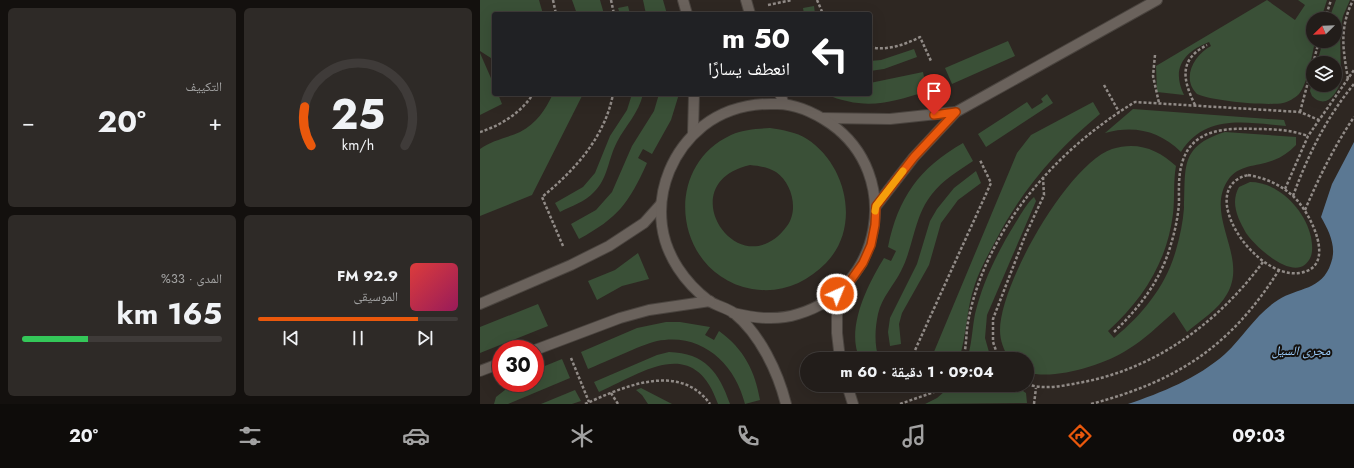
<!DOCTYPE html>
<html lang="ar">
<head>
<meta charset="utf-8">
<style>
	:root { --surface:#221d1a; --page:#2e2a27; --text:#f1f3f6; --muted:#a2a2a2; --line:#3f3b39; --accent:#ea580c }
	body { margin:0; font-family:Jost,"Noto Naskh Arabic",sans-serif; background:var(--page); color:var(--text); direction:rtl; height:100vh; display:flex; flex-direction:column; font-size:15px; white-space:nowrap }
	* { box-sizing:border-box; margin:0 }
	p { font-size:13px; color:var(--muted) }
	.icon { flex:none; width:22px; height:22px; fill:none; stroke:currentColor; stroke-width:2; stroke-linecap:round; stroke-linejoin:round }
	.map { position:relative; flex:1; overflow:hidden; direction:ltr }
	.drawer { display:flex; flex-direction:column; gap:8px; padding:8px; background:#13100e; width:480px }
	.drawer>* { flex:none }
	.banner { position:absolute; left:12px; top:12px; width:380px; height:84px; border-radius:4px; box-shadow:0 4px 16px #0002,0 0 0 1px var(--line); direction:rtl; background:#202124; color:#fff; overflow:hidden }
	.needle { width:26px; rotate:247deg }
	.tools { position:absolute; left:826px; top:12px; display:grid; gap:8px }
	.tools a { display:grid; place-items:center; width:36px; height:36px; border-radius:50%; background:var(--surface); box-shadow:0 4px 16px #0002,0 0 0 1px var(--line); font-size:20px }
	.speed { position:absolute; left:12px; top:340px; display:flex; gap:8px; font-size:20px; font-weight:700; text-align:center }
	.speed>* { display:grid; place-content:center; width:52px; height:52px; border-radius:50%; background:var(--surface); box-shadow:0 4px 16px #0002,0 0 0 1px var(--line); line-height:1 }
	.speed .limit { border:6px solid #d22; background:#fff; color:#111 }
	.pin { position:absolute; display:grid; place-items:center; width:34px; height:34px; color:#fff; margin:-41px -17px; border-radius:50% 50% 50% 0; rotate:-45deg; box-shadow:0 0 4px #0007 }
	.pin .icon { rotate:45deg }
	.me { position:absolute; width:44px; margin:-22px; rotate:44deg; stroke-linejoin:round; filter:drop-shadow(0 0 3px #0008) }
	.turn { display:flex; align-items:center; gap:14px; height:84px; padding:0 16px; font-size:18px }
	.turn .icon { width:52px; height:52px; stroke-width:2.5 }
	.turn b { display:block; font-size:28px; line-height:34px }
	.big { font-size:30px; font-weight:700; line-height:1.1 }
	.drawer .widget { flex:1; display:flex; flex-direction:column; justify-content:center; gap:6px; min-width:0; padding:0 14px; border-radius:6px; background:var(--page) }
	.drawer .dial { align-items:center; gap:0 }
	.dial svg { height:104px; overflow:visible; fill:none; stroke:var(--line); stroke-width:7; stroke-linecap:round; text-anchor:middle }
	.dial text { fill:var(--text); stroke:none }
	.song { display:flex; align-items:center; gap:12px }
	.cover { width:48px; height:48px; border-radius:6px; background:linear-gradient(135deg,hsl(0 70% 55%),hsl(330 70% 35%)) }
	.played { height:4px; border-radius:2px; background:linear-gradient(90deg,var(--accent) 80%,var(--line) 80%) }
	.keys { display:flex; justify-content:space-around; direction:ltr }
	.heat { display:flex; justify-content:space-between; align-items:center; font-size:22px; direction:ltr }
	.charge { height:6px; border-radius:3px; background:linear-gradient(90deg,#34c759 33%,var(--line) 0) }
	.drawer .tiles { flex:1; display:grid; gap:8px; grid-template-columns:repeat(2,1fr) }
	.trip { position:absolute; left:320px; top:352px; width:234px; height:40px; border-radius:20px; background:var(--surface); box-shadow:0 4px 16px #0002,0 0 0 1px var(--line); font-weight:700; line-height:40px; text-align:center; direction:rtl }
	.tab-bar { display:flex; height:64px; justify-content:space-around; align-items:center; background:#0e0c0a; color:var(--muted) }
	.tab-bar .icon { width:28px; height:28px }
	.tab-bar .on { color:var(--accent) }
	.tab-bar b { font-size:18px; color:var(--text) }
	main { display:flex; flex:1; min-height:0 }
	.map>svg:first-child { display:block }
</style>
</head>
<body>
<main>
<div class="map">
<svg width="874" height="404" viewBox="0 0 874 404">
	<rect width="100%" height="100%" fill="#2e2722"/>
	<!-- green -->
	<g fill="#3a5037" fill-rule="evenodd">
		<polygon points="0,0 59,0 63,14 14,14 14,60 0,51"/>
		<polygon points="92,0 120,0 124,14 97,14"/>
		<polygon points="163,0 183,0 187,14 166,14"/>
		<path d="M 787,0 L 815,20 L 825,5 L 818,0 L 847,0 L 841,19 L 833,19 L 833,41 L 835,41 C 832,55 828,83 819,94 C 815,98 808,102 803,103 C 787,106 732,101 717,94 C 701,78 714,55 731,46 L 729,42 C 704,52 691,68 704,95 L 677,92 L 676,66 Z"/>
		<path d="M 856,0 L 870,0 L 863,16 L 860,32 L 861,80 C 857,94 846,110 832,96 L 830,91 L 833,77 L 833,85 L 855,85 L 855,63 L 837,63 L 843,41 L 855,41 L 855,19 L 849,19 Z"/>
		<polygon points="148,6 150,14 140,14 138,8"/>
		<polygon points="334,6 335,14 324,14 323,8"/>
		<polygon points="528,41 535,56 472,84 465,68"/>
		<polygon points="434,49 437,57 404,69 390,71 390,61 401,60"/>
		<polygon points="0,53 14,85 14,94 18,94 22,104 0,115"/>
		<path d="M 443,72 L 447,91 C 409,104 383,110 345,94 L 390,94 L 390,83 Z"/>
		<path d="M 73,94 L 103,94 L 52,195 L 0,216 L 0,149 C 12,140 27,138 40,132 C 57,123 65,110 73,94 Z"/>
		<path d="M 152,94 L 163,94 C 159,113 145,126 137,142 C 128,159 128,179 114,192 C 105,202 91,206 80,212 L 75,203 L 103,187 L 115,173 L 130,136 L 147,110 Z"/>
		<path d="M 179,94 L 199,94 L 191,120 L 172,154 L 163,149 L 158,158 L 167,163 C 149,203 138,218 99,239 L 91,224 L 116,210 L 132,192 L 152,146 L 174,111 Z"/>
		<polygon points="567,94 573,103 506,147 498,134 547,102 552,109 563,102 561,99"/>
		<path d="M 613,102 L 620,114 C 576,150 542,190 516,240 C 508,255 500,269 495,284 C 486,309 487,335 479,359 L 451,359 L 537,153 L 551,135 Z"/>
		<path d="M 653,109 L 804,120 L 806,126 C 766,123 726,113 701,152 C 679,131 655,125 625,133 Z"/>
		<path d="M 290,128 C 303,130 316,132 327,139 C 367,165 381,227 346,263 C 326,283 301,294 272,289 C 195,275 180,168 251,135 C 264,129 277,129 290,128 ZM 270,165 C 279,166 288,167 296,172 C 312,183 319,210 307,226 C 260,290 188,184 270,165 Z"/>
		<path d="M 745,132 L 816,137 L 816,145 C 809,152 802,157 794,160 C 777,167 759,164 748,180 C 724,216 769,257 747,294 C 739,309 720,321 707,332 L 694,312 C 679,325 664,340 647,350 C 624,365 572,381 547,372 L 547,359 L 529,359 C 524,350 520,341 520,330 C 520,284 588,164 632,149 C 657,141 678,149 696,166 C 693,182 695,198 693,214 C 687,262 663,299 628,331 L 634,338 C 663,314 686,286 696,250 C 700,236 703,222 704,208 C 706,168 699,146 745,132 Z"/>
		<path d="M 483,143 L 493,161 C 478,171 463,180 452,194 C 434,216 434,246 421,271 C 414,285 402,297 398,314 C 395,328 394,345 399,359 L 380,359 C 365,329 388,284 404,258 L 411,261 L 416,251 L 408,247 C 418,198 439,168 483,143 Z"/>
		<polygon points="496,171 501,183 478,200 461,223 449,265 422,313 419,324 421,344 410,346 408,332 410,318 437,264 450,221 457,209 474,188"/>
		<path d="M 770,182 C 799,182 825,210 831,237 C 832,243 833,250 831,256 C 819,287 776,248 766,233 C 758,219 750,203 759,187 Z"/>
		<path d="M 554,197 L 556,201 L 507,315 L 505,338 L 511,359 L 487,359 C 492,344 492,329 495,314 C 503,281 518,251 536,222 C 541,214 547,203 554,197 Z"/>
		<polygon points="158,253 169,279 142,286 117,300 108,281 135,270"/>
		<polygon points="58,304 68,326 0,353 0,327"/>
		<path d="M 186,322 L 200,322 L 230,327 L 225,335 L 234,340 L 239,331 C 264,349 275,371 280,400 L 265,404 C 255,363 221,332 177,341 C 158,346 128,361 108,369 L 101,352 L 157,328 Z"/>
		<path d="M 189,352 C 225,353 239,372 250,404 L 238,404 C 214,335 165,371 119,392 L 114,382 L 177,355 Z"/>
		<polygon points="82,359 90,378 28,404 14,404 16,397 34,383 55,383 55,370"/>
		<polygon points="472,385 534,385 546,393 547,403 445,404 457,398"/>
		<polygon points="161,388 192,404 168,404 162,395 156,390"/>
		<polygon points="95,390 101,401 92,404 61,404"/>
	</g>
	<!-- water -->
	<path fill="#5b7893" d="M 874,142 L 874,404 L 648,404 C 681,393 718,378 745,354 C 763,337 777,313 798,300 C 818,287 842,291 851,263 C 857,247 849,231 841,217 L 852,184 Z"/>
	<g fill="none" stroke-linecap="round" stroke-linejoin="round">
		<defs>
			<g id="minor">
				<polyline points="203,0 207,14"/>
				<polyline points="266,0 270,14"/>
				<polyline points="300,94 304,104"/>
				<polyline points="343,118 410,119 476,112"/>
				<polyline points="213,134 214,94"/>
				<polyline points="396,206 434,157 476,112 677,0"/>
				<polyline points="357,294 357,333 360,359"/>
				<polyline points="0,304 91,265 129,246 164,223 181,204"/>
				<path d="M 253,313 C 275,318 296,321 318,314 C 403,289 423,175 351,124 C 335,113 316,104 297,104 C 270,103 245,109 223,126 C 193,150 177,188 182,226 C 186,256 205,283 229,301 C 237,306 247,308 254,313 C 280,334 298,372 306,404"/>
				<polyline points="55,350 140,318 169,310 230,301"/>
				<polyline points="0,371 21,363"/>
				<polyline points="367,385 373,404"/>
			</g>
		</defs>
		<!-- minor casing -->
		<use href="#minor" stroke="#4a443f" stroke-width="12"/>
		<!-- path -->
		<g stroke="#918b87" stroke-width="2.5" stroke-dasharray="3 2" stroke-linecap="butt">
			<polyline points="73,0 76,14"/>
			<polyline points="131,0 134,14"/>
			<polyline points="337,0 343,14"/>
			<polyline points="288,5 312,0"/>
			<polyline points="845,19 851,0"/>
			<path d="M 390,47 C 407,51 424,45 440,37 L 451,61"/>
			<polyline points="675,55 673,76 679,103"/>
			<path d="M 868,79 C 863,49 859,29 873,0"/>
			<polyline points="624,85 639,112"/>
			<path d="M 715,105 C 703,80 698,60 727,45"/>
			<polyline points="820,112 839,41"/>
			<path d="M 0,132 C 20,126 42,112 53,94"/>
			<path d="M 768,175 C 786,178 801,185 814,197 C 830,212 859,268 819,273 C 774,279 714,188 768,175 Z"/>
			<polyline points="805,189 828,136 874,70"/>
			<path d="M 813,196 C 828,155 846,118 874,84"/>
			<path d="M 825,210 C 839,177 854,147 874,117"/>
			<path d="M 83,246 L 62,197 C 95,170 125,137 133,94"/>
			<path d="M 634,332 C 660,307 681,280 691,244 C 695,231 698,217 699,203 C 699,188 698,174 703,160 C 714,128 748,128 777,129 C 795,129 811,130 828,136"/>
			<polyline points="91,358 109,402"/>
			<polyline points="431,359 511,183 500,160"/>
			<path d="M 483,359 C 486,349 486,339 487,329 C 489,314 493,299 498,285 C 525,208 586,144 655,102 L 820,112 L 839,120"/>
			<polyline points="519,359 513,342 513,319 545,236 564,195 563,178"/>
			<path d="M 547,384 C 563,390 582,386 598,383 C 674,370 738,323 783,262"/>
			<polyline points="416,392 419,385"/>
			<polyline points="131,393 138,404"/>
			<path d="M 105,404 C 143,387 199,361 230,404"/>
			<polyline points="420,404 457,391 466,385"/>
			<polyline points="554,404 556,388"/>
			<path d="M 611,404 C 698,381 751,346 799,270"/>
		</g>
		<!-- minor -->
		<use href="#minor" stroke="#6a625c" stroke-width="10"/>
	</g>
	<g fill="none" stroke-linecap="round" stroke-linejoin="round">
		<defs>
			<polyline id="route" points="357,294 371,280 383,263 391,245 395,225 396,206 434,157 476,112 454,115"/>
		</defs>
		<!-- route casing -->
		<use href="#route" stroke="#983908" stroke-width="10"/>
		<!-- route -->
		<use href="#route" stroke="#ea580c" stroke-width="7"/>
		<!-- slow -->
		<polyline stroke="#f59e0b" stroke-width="7" points="395,211 396,206 423,171"/>
	</g>
	<g text-anchor="middle" dominant-baseline="central" stroke-width="4" stroke-linejoin="round" paint-order="stroke">
		<!-- water labels -->
		<g font-size="13" font-style="italic" fill="#99caf8" stroke="#14110e">
			<text x="821" y="350">مجرى السيل</text>
		</g>
	</g>
</svg>
<div class="tools">
<a><svg class="needle" viewBox="-14 -14 28 28"><path d="M0-13l5 13h-10z" fill="#e53935"/><path d="M0 13l5-13h-10z" fill="#a2a2a2"/></svg></a>
<a><svg class="icon" aria-label="layers" viewBox="0 0 24 24"><path d="M12 4l9 5-9 5-9-5zM3 14l9 5 9-5"/></svg></a>
</div>
<div class="speed"><div class="limit">30</div></div>
<div class="pin" style="left:454px;top:115px;background:#d93025"><svg class="icon" aria-label="arrive" viewBox="0 0 24 24"><path d="M6 21V4h12l-3 4 3 4H6"/></svg></div>
<svg class="me" style="left:357px;top:294px" viewBox="-20 -20 40 40"><circle r="17" fill="#ea580c" stroke="#fff" stroke-width="3"/><path d="M0-11L8 9 0 5-8 9z" fill="#fff"/></svg>
<div class="trip">09:04 · 1 دقيقة · 60 m</div>
<div class="banner">
<div class="turn"><svg class="icon" aria-label="left" viewBox="0 0 24 24"><path d="M17 20v-9H6M10 6l-5 5 5 5"/></svg><div><b>50 m</b>انعطف يسارًا</div></div>
</div>
</div>
<section class="drawer">
<div class="tiles">
<div class="widget dial"><svg viewBox="0 0 100 80">
<path d="M14 69A42 42 0 1 1 86 69"/>
<path d="M14 69A42 42 0 0 1 9 39" stroke="#ea580c"/>
<text x="50" y="56" font-size="32" font-weight="700">25</text>
<text x="50" y="72" font-size="11">km/h</text>
</svg></div>
<div class="widget"><p>التكييف</p>
<div class="heat"><a>−</a><b class="big">20°</b><a>+</a></div>
</div>
<div class="widget">
<div class="song"><i class="cover"></i><div><b>92.9 FM</b><p>الموسيقى</p></div></div>
<div class="played"></div>
<div class="keys"><svg class="icon" aria-label="previous" viewBox="0 0 24 24"><path d="M18 5L8 12l10 7zM5 5v14"/></svg><svg class="icon" aria-label="pause" viewBox="0 0 24 24"><path d="M8 5v14M16 5v14"/></svg><svg class="icon" aria-label="next" viewBox="0 0 24 24"><path d="M6 5l10 7-10 7zM19 5v14"/></svg></div>
</div>
<div class="widget"><p>المدى · 33%</p><b class="big">165 km</b><div class="charge"></div></div>
</div>
</section>
</main>
<nav class="tab-bar">
<b>09:03</b>
<svg class="icon on" aria-label="directions" viewBox="0 0 24 24"><path d="M12 3l9 9-9 9-9-9zM9 14v-3h6M13 9l2 2-2 2"/></svg>
<svg class="icon" aria-label="music" viewBox="0 0 24 24"><path d="M9 18V5l10-2v13"/><circle cx="6" cy="18" r="3"/><circle cx="16" cy="16" r="3"/></svg>
<svg class="icon" aria-label="phone" viewBox="0 0 24 24"><path d="M5 4h4l2 5-3 2q2 4 5 5l2-3 5 2v4C11 20 4 13 5 4z"/></svg>
<svg class="icon" aria-label="climate" viewBox="0 0 24 24"><path d="M12 3v18M4 7l16 10M4 17L20 7"/></svg>
<svg class="icon" aria-label="car" viewBox="0 0 24 24"><path d="M5 17H2v-5l4-1 3-4h7l3 4 3 1v5h-3M9 17h6M6 11h13"/><circle cx="7" cy="17" r="2"/><circle cx="17" cy="17" r="2"/></svg>
<svg class="icon" aria-label="filters" viewBox="0 0 24 24"><path d="M4 7h16M4 17h16"/><circle cx="9" cy="7" r="2"/><circle cx="15" cy="17" r="2"/></svg>
<b>20°</b>
</nav>
</body>
</html>
